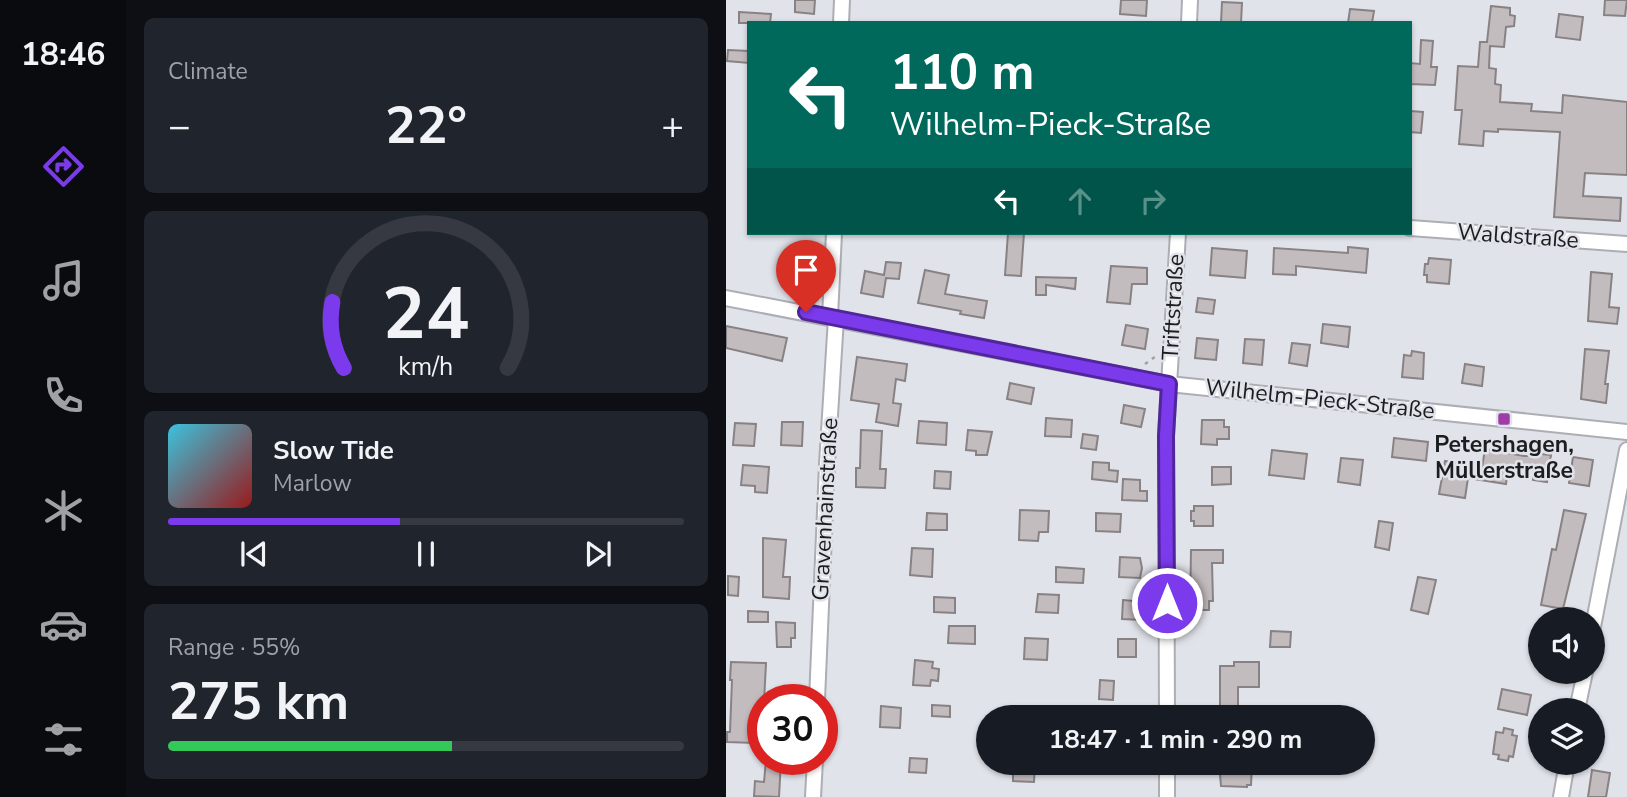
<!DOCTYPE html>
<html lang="en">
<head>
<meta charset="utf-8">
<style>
	:root { --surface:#171b24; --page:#20242c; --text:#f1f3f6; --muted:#9ea1a6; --line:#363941; --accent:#7c3aed }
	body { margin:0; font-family:"Nunito Sans",sans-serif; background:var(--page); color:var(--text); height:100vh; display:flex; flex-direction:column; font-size:26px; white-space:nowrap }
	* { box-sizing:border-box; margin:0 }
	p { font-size:23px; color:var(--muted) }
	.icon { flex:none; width:38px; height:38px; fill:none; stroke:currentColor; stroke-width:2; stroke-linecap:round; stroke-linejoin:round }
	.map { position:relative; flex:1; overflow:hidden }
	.sheet { display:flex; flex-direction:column; gap:18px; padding:18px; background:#0d0f14; width:600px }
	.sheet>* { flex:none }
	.top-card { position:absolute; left:21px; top:21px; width:665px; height:214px; border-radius:0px; box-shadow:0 2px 5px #0004; background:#00695c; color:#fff; overflow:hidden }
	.tools { position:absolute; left:802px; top:607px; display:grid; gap:14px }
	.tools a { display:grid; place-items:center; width:77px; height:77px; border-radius:50%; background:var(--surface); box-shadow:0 2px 5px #0004; font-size:35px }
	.speed { position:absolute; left:21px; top:684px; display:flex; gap:14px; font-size:35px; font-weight:700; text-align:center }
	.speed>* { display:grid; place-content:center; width:91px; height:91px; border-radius:50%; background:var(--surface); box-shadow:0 2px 5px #0004; line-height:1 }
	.speed .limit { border:10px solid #d22; background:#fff; color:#111 }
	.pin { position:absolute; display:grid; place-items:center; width:60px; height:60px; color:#fff; margin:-72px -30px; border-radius:50% 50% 50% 0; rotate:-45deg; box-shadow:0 0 7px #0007 }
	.pin .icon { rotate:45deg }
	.me { position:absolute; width:77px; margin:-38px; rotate:0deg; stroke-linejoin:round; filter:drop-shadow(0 0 5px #0008) }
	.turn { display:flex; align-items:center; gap:24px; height:147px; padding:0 28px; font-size:32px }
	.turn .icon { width:91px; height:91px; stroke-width:2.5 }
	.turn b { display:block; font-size:49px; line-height:60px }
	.lanes { display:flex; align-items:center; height:66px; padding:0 28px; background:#0003; justify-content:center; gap:35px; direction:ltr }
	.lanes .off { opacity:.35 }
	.big { font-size:52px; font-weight:700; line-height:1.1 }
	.sheet .widget { flex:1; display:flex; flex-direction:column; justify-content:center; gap:10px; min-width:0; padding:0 24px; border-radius:10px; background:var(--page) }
	.sheet .dial { align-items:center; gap:0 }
	.dial svg { height:182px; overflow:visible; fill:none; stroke:var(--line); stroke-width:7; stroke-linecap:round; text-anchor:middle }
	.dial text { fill:var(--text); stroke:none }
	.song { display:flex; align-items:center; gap:21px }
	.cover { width:84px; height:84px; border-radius:10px; background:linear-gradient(135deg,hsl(190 70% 55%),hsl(0 70% 35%)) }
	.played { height:7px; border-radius:4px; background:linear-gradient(90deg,var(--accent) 45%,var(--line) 45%) }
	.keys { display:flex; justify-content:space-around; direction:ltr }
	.heat { display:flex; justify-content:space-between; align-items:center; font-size:38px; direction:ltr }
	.charge { height:10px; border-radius:5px; background:linear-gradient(90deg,#34c759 55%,var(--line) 0) }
	.trip { position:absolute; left:250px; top:705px; width:399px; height:70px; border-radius:35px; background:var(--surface); box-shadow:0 2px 5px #0004; font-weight:700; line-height:70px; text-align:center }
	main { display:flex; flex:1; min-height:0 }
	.tabs { display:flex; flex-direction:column; width:126px; justify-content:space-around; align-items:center; background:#090b0e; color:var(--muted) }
	.tabs .icon { width:49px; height:49px }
	.tabs .on { color:var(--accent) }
	.tabs b { font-size:32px; color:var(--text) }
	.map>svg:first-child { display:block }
</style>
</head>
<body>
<main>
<nav class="tabs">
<b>18:46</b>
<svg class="icon on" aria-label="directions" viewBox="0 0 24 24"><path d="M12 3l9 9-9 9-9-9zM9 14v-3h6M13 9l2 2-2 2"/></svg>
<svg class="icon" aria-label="music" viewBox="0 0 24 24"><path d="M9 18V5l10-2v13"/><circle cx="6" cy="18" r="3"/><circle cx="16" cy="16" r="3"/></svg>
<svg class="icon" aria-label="phone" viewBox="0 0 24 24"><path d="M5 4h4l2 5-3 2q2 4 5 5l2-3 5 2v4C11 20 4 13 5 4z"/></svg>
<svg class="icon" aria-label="climate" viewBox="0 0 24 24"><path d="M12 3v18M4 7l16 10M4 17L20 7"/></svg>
<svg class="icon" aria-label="car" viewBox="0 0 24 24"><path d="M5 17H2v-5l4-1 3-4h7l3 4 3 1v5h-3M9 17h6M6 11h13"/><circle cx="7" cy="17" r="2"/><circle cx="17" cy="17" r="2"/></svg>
<svg class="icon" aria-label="filters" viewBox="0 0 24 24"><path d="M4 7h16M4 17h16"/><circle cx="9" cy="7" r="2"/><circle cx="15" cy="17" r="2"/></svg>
</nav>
<section class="sheet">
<div class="widget"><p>Climate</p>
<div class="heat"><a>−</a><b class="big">22°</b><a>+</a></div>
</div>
<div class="widget dial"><svg viewBox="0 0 100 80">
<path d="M14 69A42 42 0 1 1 86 69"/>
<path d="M14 69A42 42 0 0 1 9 40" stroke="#7c3aed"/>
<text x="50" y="56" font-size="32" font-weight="700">24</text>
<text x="50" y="72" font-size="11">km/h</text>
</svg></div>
<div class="widget">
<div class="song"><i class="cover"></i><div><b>Slow Tide</b><p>Marlow</p></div></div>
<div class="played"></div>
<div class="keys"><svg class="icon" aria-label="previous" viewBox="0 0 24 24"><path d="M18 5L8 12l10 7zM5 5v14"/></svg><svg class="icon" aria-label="pause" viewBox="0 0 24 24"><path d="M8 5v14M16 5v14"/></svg><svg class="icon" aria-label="next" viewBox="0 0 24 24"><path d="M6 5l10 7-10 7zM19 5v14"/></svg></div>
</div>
<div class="widget"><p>Range · 55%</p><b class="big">275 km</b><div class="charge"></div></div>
</section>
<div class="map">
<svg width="901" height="797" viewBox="0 0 901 797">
	<rect width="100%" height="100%" fill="#e1e3ea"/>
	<!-- building -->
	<g fill="#c3bcbf" stroke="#888284" stroke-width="2">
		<polygon points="69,0 89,0 88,14 69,12"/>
		<polygon points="395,0 421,0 420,16 394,14"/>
		<polygon points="879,0 901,0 899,16 878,15"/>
		<polygon points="496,2 516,3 515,23 495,23"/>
		<polygon points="765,6 784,8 784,15 789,16 788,26 780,27 778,47 764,46 763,68 770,69 769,84 775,85 774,102 806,104 805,111 836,113 837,95 901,102 901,175 859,173 857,196 895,198 894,221 828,217 834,132 772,129 772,132 758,131 757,146 733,144 736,110 729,110 732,66 752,67 754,42 761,42"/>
		<polygon points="624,9 648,11 646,23 622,23"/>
		<polygon points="13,12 45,14 44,23 13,23"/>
		<polygon points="833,14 857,17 854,40 830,37"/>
		<polygon points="695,40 707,41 705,67 711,67 709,85 684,84 684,63 694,64"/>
		<polygon points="2,50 23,51 23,63 1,61"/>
		<polygon points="684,111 697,112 695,133 684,132"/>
		<polygon points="282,233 298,233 295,276 279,275"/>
		<polygon points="622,247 642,249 640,273 570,266 570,275 547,274 548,248 622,253"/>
		<polygon points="486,248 521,251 519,278 484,275"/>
		<polygon points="703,258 725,260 723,284 701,282 701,275 698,275 699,264 702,264"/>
		<polygon points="160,262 175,263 173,279 160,278 157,297 135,293 139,271 158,275"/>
		<polygon points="385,266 421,268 421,284 406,284 404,304 381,302"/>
		<polygon points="199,270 223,275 219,294 261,301 258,318 234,314 235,311 192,303"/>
		<polygon points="865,272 886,274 883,307 893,308 891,324 862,321"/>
		<polygon points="310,277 350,278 349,289 320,285 320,295 310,295"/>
		<polygon points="472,298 489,300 487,314 470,312"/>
		<polygon points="597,324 624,327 622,347 595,343"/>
		<polygon points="400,325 422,329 419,349 396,345"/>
		<polygon points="0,326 61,338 56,361 0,348"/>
		<polygon points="471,338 492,340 490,360 469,358"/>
		<polygon points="519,339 538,340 536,365 517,363"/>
		<polygon points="566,343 584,345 581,366 563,363"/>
		<polygon points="859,349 883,351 879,384 882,384 880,403 855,399"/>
		<polygon points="686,351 698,353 697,379 676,377 678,355 685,356"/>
		<polygon points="131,357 181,364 179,381 170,379 167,403 175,404 172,426 150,422 153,404 125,400"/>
		<polygon points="739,364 758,367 756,386 736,383"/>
		<polygon points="284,383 308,388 305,404 281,399"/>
		<polygon points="398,405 419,409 415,427 395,423"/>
		<polygon points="320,418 346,420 345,437 319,436"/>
		<polygon points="476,420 498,420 498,427 503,427 503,439 491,439 491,445 475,444"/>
		<polygon points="193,421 221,423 220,445 191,443"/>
		<polygon points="56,422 77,422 76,446 55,445"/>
		<polygon points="9,423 30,424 28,446 7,445"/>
		<polygon points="135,430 156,431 154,469 160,469 159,488 130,487 130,468 134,468"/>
		<polygon points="242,430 266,432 261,455 250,455 250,451 240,450"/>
		<polygon points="357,434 372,436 370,450 355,448"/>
		<polygon points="668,438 702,442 700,461 666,457"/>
		<polygon points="759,449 798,456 805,456 805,453 825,455 821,482 807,480 808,470 782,467 780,484 742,478 739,498 713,494 719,461 756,468"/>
		<polygon points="546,450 581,454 578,479 543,475"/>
		<polygon points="847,457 867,460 863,486 843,483"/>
		<polygon points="615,458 637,460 634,485 612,482"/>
		<polygon points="367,462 383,463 383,470 392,471 391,482 366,479"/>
		<polygon points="17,465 43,467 41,493 29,492 29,486 15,485"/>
		<polygon points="486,467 505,467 505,484 486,485"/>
		<polygon points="209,471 225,472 224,489 208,488"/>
		<polygon points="397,479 414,480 414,491 421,491 421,501 396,500"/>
		<polygon points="468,506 487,506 487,526 468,526 468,521 465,521 465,511 468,511"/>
		<polygon points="294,510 323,511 322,532 313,532 312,541 293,540"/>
		<polygon points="838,510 860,514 837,609 815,605 826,549 830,550"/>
		<polygon points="201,513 221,514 221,530 200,530"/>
		<polygon points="370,513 395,514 394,532 370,531"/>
		<polygon points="653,521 667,523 663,550 649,547"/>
		<polygon points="37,538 60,540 57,577 64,577 63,599 37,597"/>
		<polygon points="186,548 207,549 206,577 184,575"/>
		<polygon points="465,550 497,550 497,563 486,563 487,601 483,601 483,610 464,610"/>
		<polygon points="394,557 414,558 416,568 414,578 393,577"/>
		<polygon points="330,567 358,569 357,583 330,582"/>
		<polygon points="2,576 13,577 12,596 2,595"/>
		<polygon points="692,577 710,580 702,614 685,610"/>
		<polygon points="312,594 333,595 332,613 310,612"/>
		<polygon points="208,597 229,598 229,613 208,612"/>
		<polygon points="397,600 418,602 417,620 396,619"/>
		<polygon points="22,611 42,612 42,622 22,622"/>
		<polygon points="50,622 69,623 69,638 65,638 65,647 51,647"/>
		<polygon points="223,626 249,626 249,644 222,643"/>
		<polygon points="545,631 565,632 564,647 544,647"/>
		<polygon points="299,638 322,639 321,660 298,659"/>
		<rect x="392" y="639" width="18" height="18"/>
		<polygon points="189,660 207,662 206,668 213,669 212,681 205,680 204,686 187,685"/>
		<polygon points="5,662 40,663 37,721 29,720 29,743 1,742 1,732 4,732 6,680 4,680"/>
		<polygon points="508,662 533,662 533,687 512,687 512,718 491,718 491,707 494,707 494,666 508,666"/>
		<polygon points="374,680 388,681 387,700 373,699"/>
		<polygon points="776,689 805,695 801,715 772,709"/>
		<polygon points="206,705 224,706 224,717 206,716"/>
		<polygon points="155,706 175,708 174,728 154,727"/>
		<polygon points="778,728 787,730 786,735 791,736 787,757 783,756 782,761 772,759 773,755 767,754 770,732 777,733"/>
		<polygon points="184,758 201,759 200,773 183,772"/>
		<polygon points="40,760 55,760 53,797 28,796 29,781 38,782"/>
		<polygon points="290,763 309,763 308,782 287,781 287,769 290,769"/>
		<polygon points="493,763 526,764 525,785 521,785 521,787 495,786"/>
		<polygon points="866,770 884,773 880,797 862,797"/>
	</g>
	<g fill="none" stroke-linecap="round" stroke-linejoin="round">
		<defs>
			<g id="minor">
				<polyline points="115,23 116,0"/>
				<polyline points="463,23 464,0"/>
				<polyline points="684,228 901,244"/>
				<polyline points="0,298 443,384 901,432"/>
				<polyline points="104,317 108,233"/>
				<polyline points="866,632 901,450"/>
				<polyline points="91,700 101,464 110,318"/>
				<polyline points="851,710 859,672"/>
				<polyline points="441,718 440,436 452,233"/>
				<polyline points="441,763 441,797"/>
				<polyline points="87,797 89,760"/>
				<polyline points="835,797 841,763"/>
			</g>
		</defs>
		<!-- minor casing -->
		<use href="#minor" stroke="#acaeb4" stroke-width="18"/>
		<!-- path -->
		<polyline stroke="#9ea0a5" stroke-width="2.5" stroke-dasharray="3.5 5" stroke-linecap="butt" points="419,364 430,356"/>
		<!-- minor -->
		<use href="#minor" stroke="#fff" stroke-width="14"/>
	</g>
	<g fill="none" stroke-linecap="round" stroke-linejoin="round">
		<defs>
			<polyline id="route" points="80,312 443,384 440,436 441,603"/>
		</defs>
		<!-- route casing -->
		<use href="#route" stroke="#51269a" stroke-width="18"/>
		<!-- route -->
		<use href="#route" stroke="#7c3aed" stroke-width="12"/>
	</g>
	<!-- markers -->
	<rect fill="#9d3da5" stroke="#e1e3ea" stroke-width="2.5" x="771" y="412" width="14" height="14" rx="3.5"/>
	<g text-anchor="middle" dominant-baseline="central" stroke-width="5" stroke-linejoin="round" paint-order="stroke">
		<!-- street labels -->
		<g font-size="23" fill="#1c1d20" stroke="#e1e3ea">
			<text transform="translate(792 236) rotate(4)">Waldstraße</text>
			<text transform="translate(447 307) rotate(-87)">Triftstraße</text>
			<text transform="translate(594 399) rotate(6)">Wilhelm-Pieck-Straße</text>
			<text transform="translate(99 509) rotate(-87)">Gravenhainstraße</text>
		</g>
		<!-- poi labels -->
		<g font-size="23" font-weight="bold" fill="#1c1d20" stroke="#e1e3ea">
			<text x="778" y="444">Petershagen,<tspan x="778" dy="26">Müllerstraße</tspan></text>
		</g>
	</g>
</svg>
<div class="tools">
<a><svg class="icon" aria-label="sound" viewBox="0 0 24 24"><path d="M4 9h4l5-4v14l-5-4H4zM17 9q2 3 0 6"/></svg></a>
<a><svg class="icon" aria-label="layers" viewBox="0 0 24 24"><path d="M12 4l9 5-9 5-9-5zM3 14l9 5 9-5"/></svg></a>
</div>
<div class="speed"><div class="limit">30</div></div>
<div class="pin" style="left:80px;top:312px;background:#d93025"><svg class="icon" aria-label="arrive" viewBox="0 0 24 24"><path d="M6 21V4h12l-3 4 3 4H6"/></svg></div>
<svg class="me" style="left:441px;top:603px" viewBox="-20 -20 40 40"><circle r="17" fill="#7c3aed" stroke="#fff" stroke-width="3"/><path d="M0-11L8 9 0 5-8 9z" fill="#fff"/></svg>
<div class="trip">18:47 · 1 min · 290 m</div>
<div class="top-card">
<div class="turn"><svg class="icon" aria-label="left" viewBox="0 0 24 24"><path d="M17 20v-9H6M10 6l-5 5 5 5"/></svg><div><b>110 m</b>Wilhelm-Pieck-Straße</div></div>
<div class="lanes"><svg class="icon" aria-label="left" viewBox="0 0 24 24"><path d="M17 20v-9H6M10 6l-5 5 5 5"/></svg><svg class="icon off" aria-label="ahead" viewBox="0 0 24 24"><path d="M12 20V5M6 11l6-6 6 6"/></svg><svg class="icon off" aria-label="right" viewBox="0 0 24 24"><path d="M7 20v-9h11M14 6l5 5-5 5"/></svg></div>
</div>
</div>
</main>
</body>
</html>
